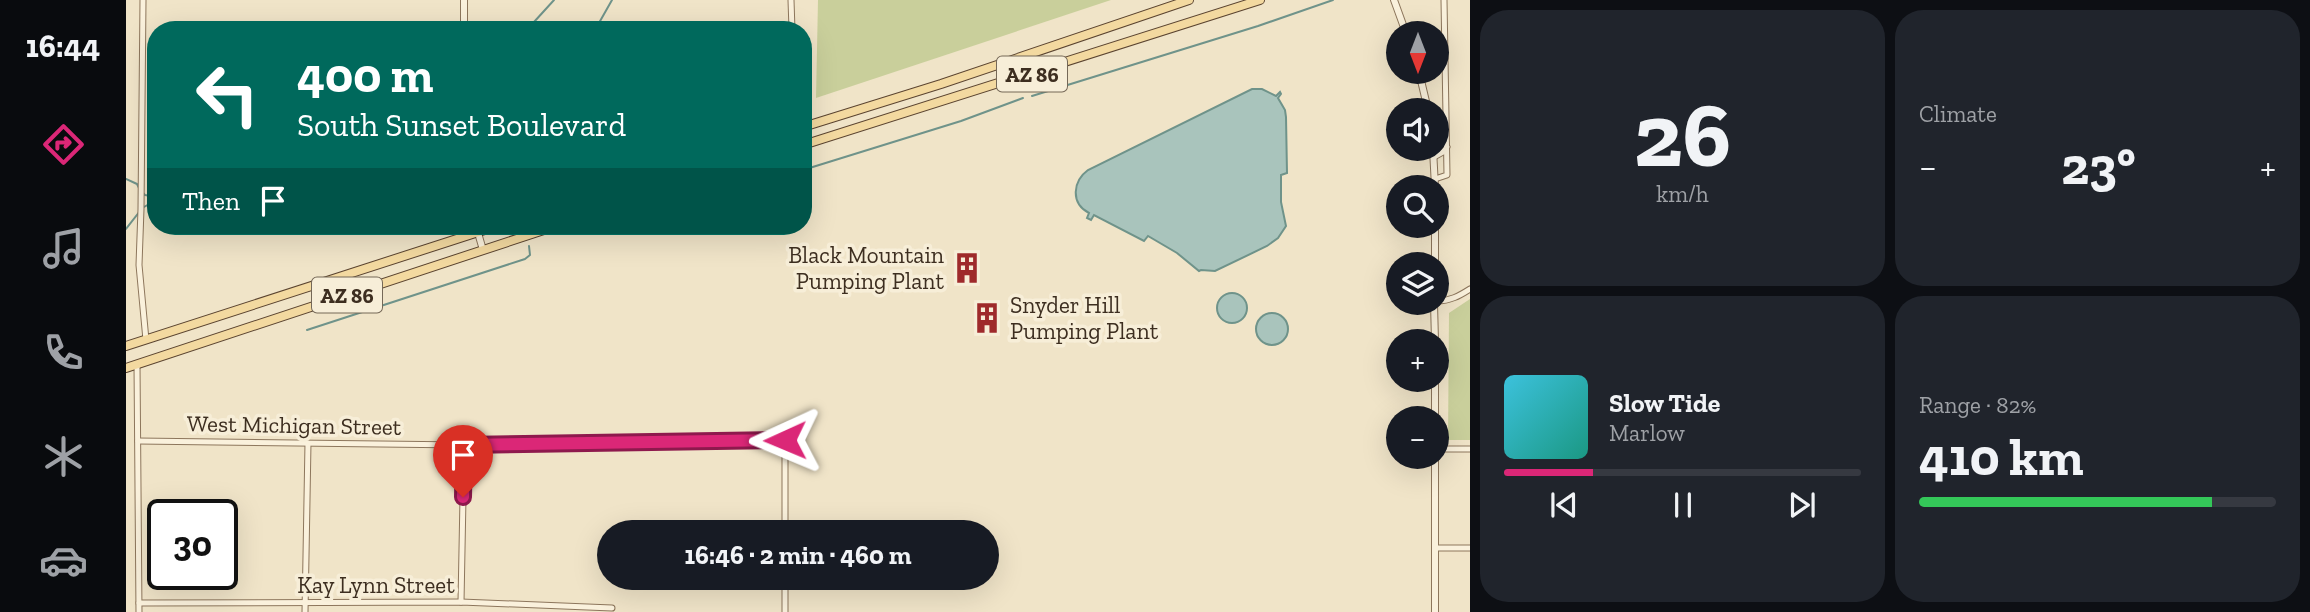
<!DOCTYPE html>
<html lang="en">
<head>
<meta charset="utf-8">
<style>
	:root { --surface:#171b24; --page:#20242c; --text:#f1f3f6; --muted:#9ea1a6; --line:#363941; --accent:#db2777 }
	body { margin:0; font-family:"Zilla Slab",serif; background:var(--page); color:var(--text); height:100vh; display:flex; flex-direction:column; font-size:26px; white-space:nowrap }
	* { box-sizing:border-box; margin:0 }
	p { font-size:23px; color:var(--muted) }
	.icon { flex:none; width:38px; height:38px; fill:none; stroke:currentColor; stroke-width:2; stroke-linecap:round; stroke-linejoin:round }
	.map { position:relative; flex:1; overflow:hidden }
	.panel { display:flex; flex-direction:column; gap:10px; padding:10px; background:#0d0f14; width:840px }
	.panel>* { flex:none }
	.hud { position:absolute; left:21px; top:21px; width:665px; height:214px; border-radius:28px; box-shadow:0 7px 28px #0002; background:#00695c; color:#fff; overflow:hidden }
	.needle { width:46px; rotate:180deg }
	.controls { position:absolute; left:1260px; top:21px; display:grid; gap:14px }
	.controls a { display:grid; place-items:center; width:63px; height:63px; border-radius:50%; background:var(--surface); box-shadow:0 7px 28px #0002; font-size:35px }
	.speed { position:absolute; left:21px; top:499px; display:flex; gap:14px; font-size:35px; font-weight:700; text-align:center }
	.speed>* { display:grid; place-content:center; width:91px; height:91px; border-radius:50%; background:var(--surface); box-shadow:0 7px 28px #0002; line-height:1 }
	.speed .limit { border:4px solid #111; border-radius:10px; background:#fff; color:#111 }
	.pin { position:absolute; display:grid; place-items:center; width:60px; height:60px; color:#fff; margin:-72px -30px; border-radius:50% 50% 50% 0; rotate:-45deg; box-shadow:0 0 7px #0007 }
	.pin .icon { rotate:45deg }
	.me { position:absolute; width:77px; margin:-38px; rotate:269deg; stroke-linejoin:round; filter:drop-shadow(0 0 5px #0008) }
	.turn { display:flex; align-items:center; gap:24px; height:147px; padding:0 35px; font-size:32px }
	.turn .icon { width:91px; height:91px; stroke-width:2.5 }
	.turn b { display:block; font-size:49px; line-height:60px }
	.then { display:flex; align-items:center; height:66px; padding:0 35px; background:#0003; gap:14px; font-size:26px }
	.big { font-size:52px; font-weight:700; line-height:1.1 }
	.panel .tile { flex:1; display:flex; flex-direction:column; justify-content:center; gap:10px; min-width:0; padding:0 24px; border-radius:28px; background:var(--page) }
	.panel .dial { align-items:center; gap:0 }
	.dial b { font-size:91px; line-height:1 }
	.song { display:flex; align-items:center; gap:21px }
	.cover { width:84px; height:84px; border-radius:10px; background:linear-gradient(135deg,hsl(190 70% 55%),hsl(170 70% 35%)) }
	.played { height:7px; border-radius:4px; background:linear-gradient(90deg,var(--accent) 25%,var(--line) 25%) }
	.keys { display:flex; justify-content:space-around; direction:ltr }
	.heat { display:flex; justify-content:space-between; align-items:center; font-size:38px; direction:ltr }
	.charge { height:10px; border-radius:5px; background:linear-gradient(90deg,#34c759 82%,var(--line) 0) }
	.panel .tiles { flex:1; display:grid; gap:10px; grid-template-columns:repeat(2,1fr) }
	.trip { position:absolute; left:471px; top:520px; width:402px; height:70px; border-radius:35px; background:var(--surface); box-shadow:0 7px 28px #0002; font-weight:700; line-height:70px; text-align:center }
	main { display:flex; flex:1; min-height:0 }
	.dock { display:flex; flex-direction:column; width:126px; justify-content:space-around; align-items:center; background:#090b0e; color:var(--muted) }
	.dock .icon { width:49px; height:49px }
	.dock .active { color:var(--accent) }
	.dock b { font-size:32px; color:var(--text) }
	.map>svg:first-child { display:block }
</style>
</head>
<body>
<main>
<nav class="dock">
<b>16:44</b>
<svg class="icon active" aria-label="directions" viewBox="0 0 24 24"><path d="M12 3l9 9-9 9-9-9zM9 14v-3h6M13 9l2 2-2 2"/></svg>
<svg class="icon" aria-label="music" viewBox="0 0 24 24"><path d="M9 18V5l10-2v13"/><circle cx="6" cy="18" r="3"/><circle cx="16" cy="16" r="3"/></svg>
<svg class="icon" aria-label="phone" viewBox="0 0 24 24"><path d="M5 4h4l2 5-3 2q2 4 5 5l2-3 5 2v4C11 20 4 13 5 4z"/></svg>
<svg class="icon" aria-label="climate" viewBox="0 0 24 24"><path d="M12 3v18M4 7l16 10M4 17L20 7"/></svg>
<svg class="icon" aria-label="car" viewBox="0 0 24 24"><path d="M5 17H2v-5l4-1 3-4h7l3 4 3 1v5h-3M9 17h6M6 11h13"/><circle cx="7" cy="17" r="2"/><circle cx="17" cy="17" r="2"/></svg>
</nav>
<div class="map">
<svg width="1344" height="612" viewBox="0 0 1344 612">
	<rect width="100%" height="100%" fill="#f0e4c8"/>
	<!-- green -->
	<g fill="#c9cf9b">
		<polygon points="692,0 985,0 690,98"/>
		<polygon points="1344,299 1344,440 1322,440 1323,313"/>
	</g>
	<!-- water -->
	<g fill="#a9c4bc" stroke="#6f938a" stroke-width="2">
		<path d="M 1126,89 L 1136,89 L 1150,96 L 1154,92 L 1155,94 L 1152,98 L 1159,110 L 1160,117 L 1161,173 L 1155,175 L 1155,202 L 1160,226 L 1152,238 L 1141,246 L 1089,271 L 1075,270 L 1073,271 L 1051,253 L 1022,236 L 1018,241 L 968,215 L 965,220 L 961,218 L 963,213 C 944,203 947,181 962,170 Z"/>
		<circle cx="1106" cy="308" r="15"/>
		<circle cx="1146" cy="329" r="16"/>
	</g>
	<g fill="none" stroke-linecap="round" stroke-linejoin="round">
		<!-- stream -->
		<g stroke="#6f938a" stroke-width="2">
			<polyline points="394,30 408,22 428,0"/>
			<polyline points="469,30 486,0"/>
			<polyline points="906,96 1132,26 1207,0"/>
			<polyline points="677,170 835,121 897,98"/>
			<polyline points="0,179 11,184 13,188"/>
			<polyline points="16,192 19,195 30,197"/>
			<polyline points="18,207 30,200"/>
			<polyline points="0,229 14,211"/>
			<polyline points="181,330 399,259 404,255 403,246"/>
		</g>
		<defs>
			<g id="minor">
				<polyline points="17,0 15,209 13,265 20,340"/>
				<polyline points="665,0 666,30"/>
				<polyline points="1308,157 1317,152 1321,147"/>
				<polyline points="1309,179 1321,175 1318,0"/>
				<path d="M 1311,301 C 1324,301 1333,296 1344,289"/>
				<polyline points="11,364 13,612"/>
				<polyline points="12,441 338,445 659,440 659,532"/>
				<polyline points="1311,449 1344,449"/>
				<polyline points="1309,548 1344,548"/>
				<polyline points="335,602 338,445"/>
				<polyline points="13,603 335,602 486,608"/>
				<polyline points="179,612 182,443"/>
				<polyline points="659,612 659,578"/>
			</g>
			<g id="tertiary">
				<polyline points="338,0 338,30"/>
				<polyline points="1268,0 1280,33"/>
				<polyline points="1293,72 1302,110"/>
				<polyline points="1307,149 1309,187"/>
				<polyline points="350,226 357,250"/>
				<polyline points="1309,264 1309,226"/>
				<polyline points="1308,303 1309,341"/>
				<polyline points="1309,380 1309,418"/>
				<polyline points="1309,612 1309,457"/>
			</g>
			<g id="primary">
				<polyline points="677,127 815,84 1063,0"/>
				<polyline points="677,145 1134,0"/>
				<polyline points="0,346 371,226"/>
				<polyline points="0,368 430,226"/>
			</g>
		</defs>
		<!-- minor casing -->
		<use href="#minor" stroke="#8d765c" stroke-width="7"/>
		<!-- tertiary casing -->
		<use href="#tertiary" stroke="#8d765c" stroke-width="8"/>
		<!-- primary casing -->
		<use href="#primary" stroke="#5b4430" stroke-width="10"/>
		<!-- minor -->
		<use href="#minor" stroke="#faf1dc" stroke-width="5"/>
		<!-- tertiary -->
		<use href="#tertiary" stroke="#faf1dc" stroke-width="6"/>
		<!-- primary -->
		<use href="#primary" stroke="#f3d9a0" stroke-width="8"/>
	</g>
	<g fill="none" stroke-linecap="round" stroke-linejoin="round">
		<defs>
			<polyline id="route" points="337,497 338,445 659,440"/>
		</defs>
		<!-- route casing -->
		<use href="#route" stroke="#8e194d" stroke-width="18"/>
		<!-- route -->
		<use href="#route" stroke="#db2777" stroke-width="12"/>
	</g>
	<!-- icons -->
	<defs>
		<symbol id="building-bare" viewBox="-9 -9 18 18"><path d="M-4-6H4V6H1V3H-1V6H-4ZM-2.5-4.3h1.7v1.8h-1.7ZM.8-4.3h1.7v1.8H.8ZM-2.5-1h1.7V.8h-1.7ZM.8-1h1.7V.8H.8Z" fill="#9e2a2b" stroke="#f7eed8" stroke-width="2.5" paint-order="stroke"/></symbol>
	</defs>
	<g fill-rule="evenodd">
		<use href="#building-bare" x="819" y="246" width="44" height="44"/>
		<use href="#building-bare" x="839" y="296" width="44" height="44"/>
	</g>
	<g text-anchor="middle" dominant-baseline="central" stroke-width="7" stroke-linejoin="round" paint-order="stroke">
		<!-- shield labels -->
		<g fill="#f7eed8" stroke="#756857" stroke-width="2">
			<rect x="871" y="56.5" width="70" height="35" rx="5"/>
			<rect x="186" y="277.5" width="70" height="35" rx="5"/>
		</g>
		<g font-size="21" font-weight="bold" fill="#3d2e20">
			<text x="906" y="74">AZ 86</text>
			<text x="221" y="295">AZ 86</text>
		</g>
		<!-- poi labels -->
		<g font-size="23" fill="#3d2e20" stroke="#f7eed8" text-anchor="end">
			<text x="818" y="255">Black Mountain<tspan x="818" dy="26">Pumping Plant</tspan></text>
			<text x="884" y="305" text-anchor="start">Snyder Hill<tspan x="884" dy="26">Pumping Plant</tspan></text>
		</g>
		<!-- street labels -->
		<g font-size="23" fill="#3d2e20" stroke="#f7eed8">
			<text transform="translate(168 425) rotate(1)">West Michigan Street</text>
			<text x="250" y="585">Kay Lynn Street</text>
		</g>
	</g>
</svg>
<div class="controls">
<a><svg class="needle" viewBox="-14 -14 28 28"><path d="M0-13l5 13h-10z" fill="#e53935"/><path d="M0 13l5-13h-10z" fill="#9ea1a6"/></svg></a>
<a><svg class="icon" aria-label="sound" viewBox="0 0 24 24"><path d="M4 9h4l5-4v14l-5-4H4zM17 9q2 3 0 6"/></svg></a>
<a><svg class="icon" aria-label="search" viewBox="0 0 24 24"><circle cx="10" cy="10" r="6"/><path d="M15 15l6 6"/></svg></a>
<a><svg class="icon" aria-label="layers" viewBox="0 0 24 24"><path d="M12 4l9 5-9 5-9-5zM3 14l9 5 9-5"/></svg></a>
<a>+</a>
<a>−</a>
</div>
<div class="speed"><div class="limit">30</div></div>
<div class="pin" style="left:337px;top:497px;background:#d93025"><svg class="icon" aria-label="arrive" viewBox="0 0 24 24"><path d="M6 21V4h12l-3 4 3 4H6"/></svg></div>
<svg class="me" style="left:659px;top:440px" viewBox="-20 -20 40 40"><path d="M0-17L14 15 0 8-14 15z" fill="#db2777" stroke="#fff" stroke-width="4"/></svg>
<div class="trip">16:46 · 2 min · 460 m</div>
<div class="hud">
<div class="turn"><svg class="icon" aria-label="left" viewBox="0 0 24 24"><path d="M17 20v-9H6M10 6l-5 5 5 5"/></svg><div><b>400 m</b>South Sunset Boulevard</div></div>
<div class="then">Then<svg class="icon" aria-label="arrive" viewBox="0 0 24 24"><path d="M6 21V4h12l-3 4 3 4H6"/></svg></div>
</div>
</div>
<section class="panel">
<div class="tiles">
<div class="tile dial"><b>26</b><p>km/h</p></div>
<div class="tile"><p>Climate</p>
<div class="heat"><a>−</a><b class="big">23°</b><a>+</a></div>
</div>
<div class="tile">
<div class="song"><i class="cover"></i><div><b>Slow Tide</b><p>Marlow</p></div></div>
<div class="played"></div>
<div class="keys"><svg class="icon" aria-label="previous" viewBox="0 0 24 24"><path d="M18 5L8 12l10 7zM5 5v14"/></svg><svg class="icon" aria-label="pause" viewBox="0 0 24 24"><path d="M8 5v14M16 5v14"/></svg><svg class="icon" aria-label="next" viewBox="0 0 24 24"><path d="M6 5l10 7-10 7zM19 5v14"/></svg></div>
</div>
<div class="tile"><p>Range · 82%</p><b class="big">410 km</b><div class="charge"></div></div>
</div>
</section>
</main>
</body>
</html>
